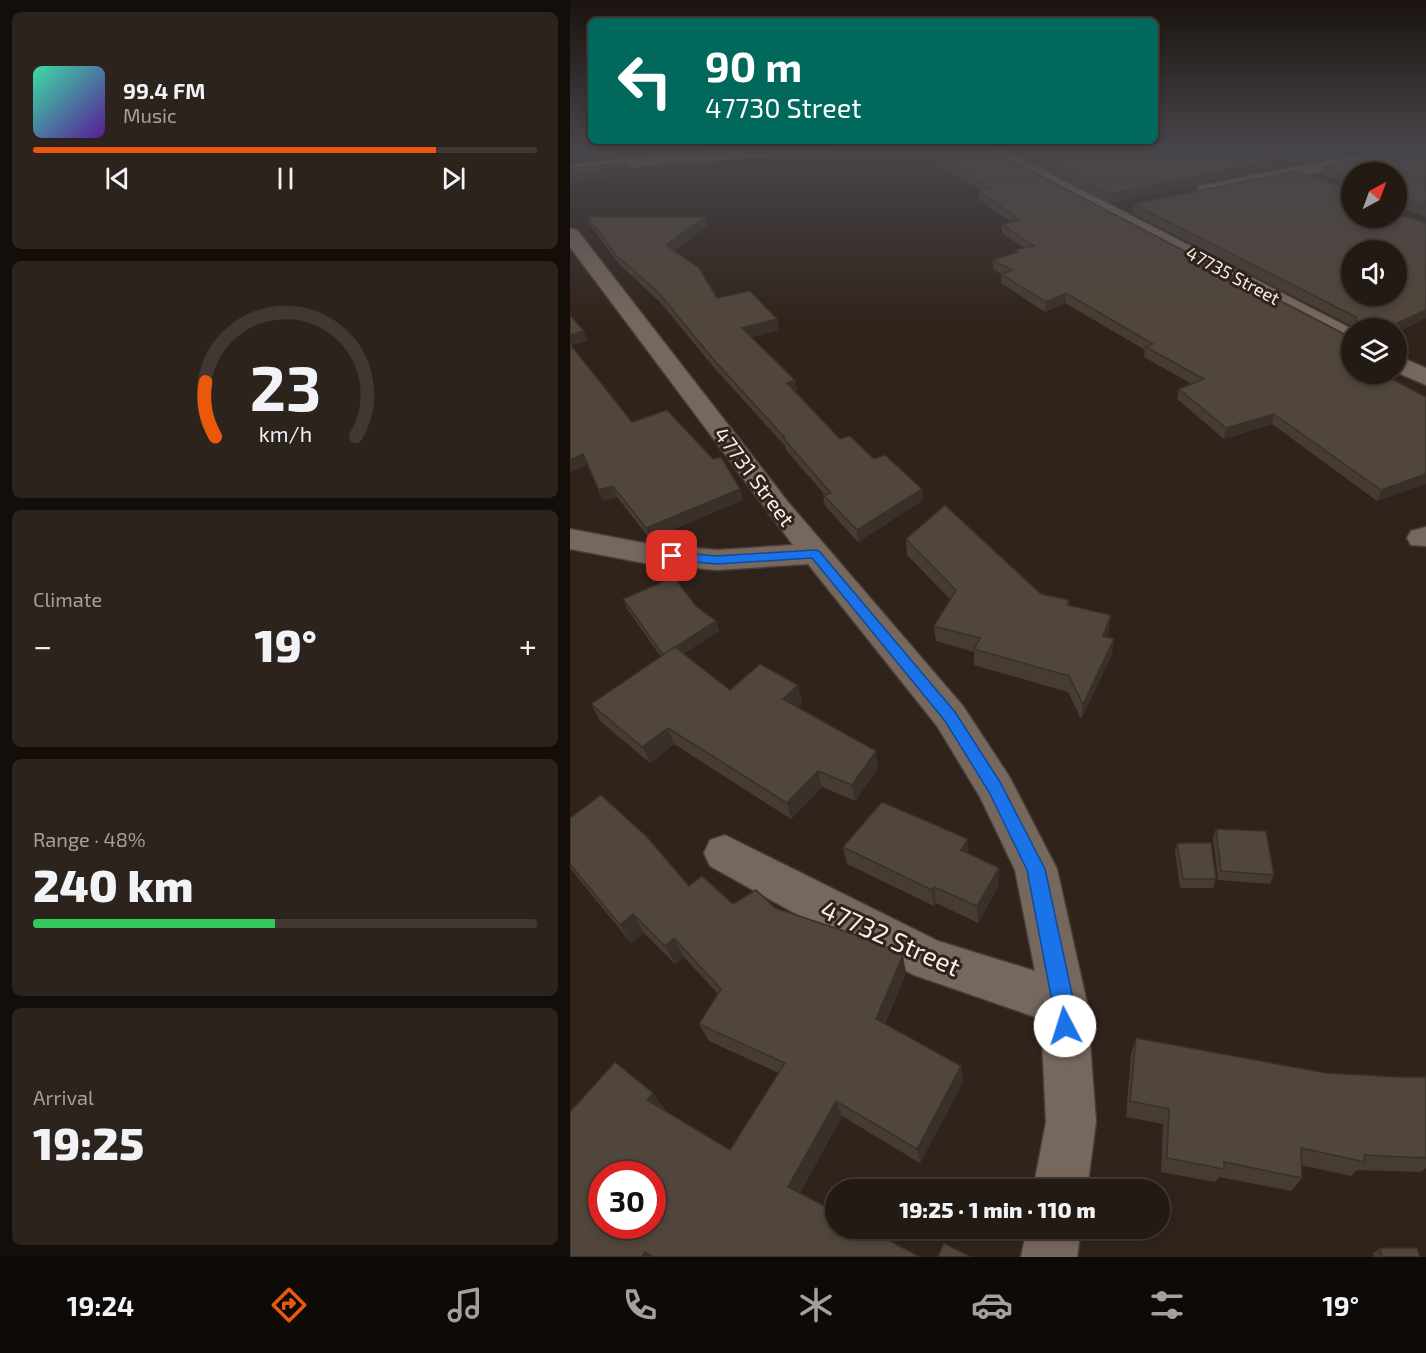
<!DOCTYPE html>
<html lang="en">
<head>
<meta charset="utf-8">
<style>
	:root { --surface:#241a14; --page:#2c231d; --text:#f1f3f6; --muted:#a3a1a0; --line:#413834; --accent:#ea580c }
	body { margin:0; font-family:"Exo 2",sans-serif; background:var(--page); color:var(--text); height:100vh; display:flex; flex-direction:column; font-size:22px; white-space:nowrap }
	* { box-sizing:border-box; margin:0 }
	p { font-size:20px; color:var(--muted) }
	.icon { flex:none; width:33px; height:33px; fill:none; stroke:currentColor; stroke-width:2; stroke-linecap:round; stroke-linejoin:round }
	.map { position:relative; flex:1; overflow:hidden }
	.drawer { display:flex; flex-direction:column; gap:12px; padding:12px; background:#140e0b; width:570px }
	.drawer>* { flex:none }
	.hud { position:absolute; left:18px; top:18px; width:570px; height:126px; border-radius:9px; box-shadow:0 3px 9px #0003,0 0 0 2px var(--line); background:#00695c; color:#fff; overflow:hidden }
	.needle { width:39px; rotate:41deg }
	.fabs { position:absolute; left:771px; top:162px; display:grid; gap:12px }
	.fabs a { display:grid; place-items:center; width:66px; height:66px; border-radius:50%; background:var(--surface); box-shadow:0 3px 9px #0003,0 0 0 2px var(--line); font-size:30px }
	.speed { position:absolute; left:18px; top:1161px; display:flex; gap:12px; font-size:30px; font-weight:700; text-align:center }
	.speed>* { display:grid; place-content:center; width:78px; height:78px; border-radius:50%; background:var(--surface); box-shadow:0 3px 9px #0003,0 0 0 2px var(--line); line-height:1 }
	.speed .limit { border:9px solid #d22; background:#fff; color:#111 }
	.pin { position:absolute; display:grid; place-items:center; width:51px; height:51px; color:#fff; margin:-26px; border-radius:12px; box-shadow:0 3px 9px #0006 }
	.me { position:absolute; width:66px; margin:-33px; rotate:355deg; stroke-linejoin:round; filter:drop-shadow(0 0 4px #0008) }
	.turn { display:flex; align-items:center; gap:21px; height:126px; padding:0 18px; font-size:27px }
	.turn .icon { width:78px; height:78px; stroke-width:2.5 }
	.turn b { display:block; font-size:42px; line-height:51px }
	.big { font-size:45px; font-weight:800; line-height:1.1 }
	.drawer .widget { flex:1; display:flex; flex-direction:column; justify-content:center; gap:9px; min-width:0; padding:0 21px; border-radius:9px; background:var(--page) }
	.drawer .dial { align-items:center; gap:0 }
	.dial svg { height:156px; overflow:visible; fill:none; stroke:var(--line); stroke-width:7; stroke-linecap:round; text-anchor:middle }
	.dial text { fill:var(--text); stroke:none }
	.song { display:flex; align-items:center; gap:18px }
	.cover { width:72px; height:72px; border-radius:9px; background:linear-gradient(135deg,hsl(160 70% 55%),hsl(270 70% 35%)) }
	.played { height:6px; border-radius:3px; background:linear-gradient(90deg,var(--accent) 80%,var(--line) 80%) }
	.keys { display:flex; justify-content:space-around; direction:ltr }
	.heat { display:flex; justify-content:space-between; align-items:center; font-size:33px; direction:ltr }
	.charge { height:9px; border-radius:4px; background:linear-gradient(90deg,#34c759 48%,var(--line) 0) }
	.trip { position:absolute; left:255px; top:1179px; width:345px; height:60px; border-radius:30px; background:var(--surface); box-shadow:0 3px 9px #0003,0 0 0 2px var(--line); font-weight:800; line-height:60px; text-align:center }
	.menu { display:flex; height:96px; justify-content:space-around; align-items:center; background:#0e0a08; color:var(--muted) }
	.menu .icon { width:42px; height:42px }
	.menu .active { color:var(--accent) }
	.menu b { font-size:27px; color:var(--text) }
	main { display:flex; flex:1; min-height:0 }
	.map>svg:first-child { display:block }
</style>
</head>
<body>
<main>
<section class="drawer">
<div class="widget">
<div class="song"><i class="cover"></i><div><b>99.4 FM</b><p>Music</p></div></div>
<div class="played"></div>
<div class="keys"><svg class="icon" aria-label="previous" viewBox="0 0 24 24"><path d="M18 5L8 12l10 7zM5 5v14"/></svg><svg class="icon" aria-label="pause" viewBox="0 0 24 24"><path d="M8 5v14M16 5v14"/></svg><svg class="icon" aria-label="next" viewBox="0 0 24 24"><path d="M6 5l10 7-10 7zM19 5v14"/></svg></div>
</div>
<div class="widget dial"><svg viewBox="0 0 100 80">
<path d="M14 69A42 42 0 1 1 86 69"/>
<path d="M14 69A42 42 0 0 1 9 41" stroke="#ea580c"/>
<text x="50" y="56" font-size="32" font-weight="700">23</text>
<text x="50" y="72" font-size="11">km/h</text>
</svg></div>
<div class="widget"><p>Climate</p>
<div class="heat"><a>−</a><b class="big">19°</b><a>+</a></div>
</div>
<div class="widget"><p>Range · 48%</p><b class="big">240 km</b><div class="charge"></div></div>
<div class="widget"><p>Arrival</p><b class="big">19:25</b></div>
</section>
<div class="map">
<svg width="856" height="1257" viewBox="0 0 856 1257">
	<rect width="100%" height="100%" fill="#30231b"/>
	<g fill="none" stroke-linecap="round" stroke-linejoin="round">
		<defs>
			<g id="minor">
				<polygon points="194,147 270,147 262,152 79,165 0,175 0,165 79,155"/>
				<polygon points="408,147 428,147 782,329 782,345 774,343 410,150"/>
				<path d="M 856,151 L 856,161 C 781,162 709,180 636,195 L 630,194 L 627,190 L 630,186 L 636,185 C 709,170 781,153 856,151 Z"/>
				<polygon points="0,228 7,230 218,502 393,706 439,776 487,869 517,1003 526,1122 517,1190 463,1190 476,1122 471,1019 344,975 246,925 140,866 134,853 140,840 155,835 368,941 465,971 445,870 410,797 367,726 238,564 147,570 79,564 0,549 0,529 79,544 147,550 223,545 0,247"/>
				<polygon points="826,355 856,368 856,385 826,372"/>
				<polygon points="856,527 856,546 841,545 837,538 841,531"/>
				<polygon points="457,1228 511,1228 507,1257 451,1257"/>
			</g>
		</defs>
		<!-- minor casing -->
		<use href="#minor" stroke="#483e38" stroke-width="3"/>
		<!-- minor -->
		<use href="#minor" fill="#77685e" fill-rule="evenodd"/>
	</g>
	<!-- wall -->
	<g fill="#463c33">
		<polygon points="265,147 311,147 268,155 266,152"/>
		<polygon points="337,147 415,147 779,355 856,397 807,501 702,424 654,439 607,399 609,389 622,384 574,357 575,350 495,303 475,312 431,283 431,274 423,269 423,260 445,253 445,250 454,248 432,233 432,224 441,222 409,199 408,190 411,190"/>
		<polygon points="433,147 666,147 702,161 700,169 540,203"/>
		<polygon points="684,147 856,147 856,149 812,150 728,165"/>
		<polygon points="856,155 856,217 826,207 782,172 782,186 752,174 754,166"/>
		<polygon points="563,204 856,318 826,333 826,328 783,328 783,327 562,213"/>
		<polygon points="18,217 137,226 104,251 147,298 207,319 209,330 181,337 225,380 227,391 225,392 270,439 352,489 353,500 288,542 255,506 253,495 255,495 216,450 215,446 146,370 90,302 49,264 21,226"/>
		<polygon points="0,315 18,341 1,345 62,422 173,500 80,539 47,497 33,501 17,465 0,472"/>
		<polygon points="336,539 471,594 499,600 499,605 539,630 537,637 542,655 511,719 498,692 404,665 404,652 366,641 364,626 380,599 337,555"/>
		<polygon points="53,599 126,606 146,621 149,631 113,654 160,690 232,702 227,707 308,768 285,801 252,787 221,819 104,744 80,763 30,721 21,704 91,657 57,609"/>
		<polygon points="0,818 119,886 163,904 205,908 336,973 315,1024 391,1066 393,1082 350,1163 272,1116 230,1193 350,1257 0,1257 0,1112 95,1109 94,1110 160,1150 209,1073 139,1041 129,1024 148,994 114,957 105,964 74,933 61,943 0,868"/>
		<polygon points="646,829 704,875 700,884 648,880 643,838"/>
		<polygon points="607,843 646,879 643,888 610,888 605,852"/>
		<polygon points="273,847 399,854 429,885 408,923 366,903 364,906 277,864"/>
		<polygon points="566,1038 756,1073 829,1077 856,1077 856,1168 851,1172 787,1170 781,1176 731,1165 732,1178 721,1191 649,1177 645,1182 591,1172 593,1124 556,1117 561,1054"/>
		<polygon points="810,1248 850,1257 804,1257 803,1253"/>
	</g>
	<!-- shaded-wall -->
	<g fill="#393129">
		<polygon points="267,147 311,147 268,155"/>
		<polygon points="784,147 813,147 812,150 728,165 730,157"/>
		<polygon points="43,150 45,157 0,163 0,155"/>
		<polygon points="702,161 700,169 540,203 541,194"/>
		<polygon points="57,166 59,173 0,184 0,176"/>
		<polygon points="135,217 137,226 98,255 96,245"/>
		<polygon points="496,293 495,303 475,312 476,302"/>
		<polygon points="856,310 856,318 826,333 826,328 817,328"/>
		<polygon points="207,319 209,330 174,339 172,328"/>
		<polygon points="14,331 18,341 0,345 0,335"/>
		<polygon points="782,346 782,354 768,361 771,351"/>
		<polygon points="225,380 227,391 219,394 217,383"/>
		<polygon points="704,414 702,424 654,439 656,428"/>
		<polygon points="13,454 17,465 0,472 0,460"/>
		<polygon points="856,474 856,484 807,501 811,490"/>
		<polygon points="43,486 47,497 33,501 29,490"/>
		<polygon points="170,489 173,500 80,539 76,528"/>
		<polygon points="352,489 353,500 288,542 287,530"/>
		<polygon points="541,615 539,630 531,652 533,636"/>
		<polygon points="146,621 149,631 97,664 93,655"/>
		<polygon points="544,639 542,655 511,719 513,704"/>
		<polygon points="228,685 232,702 218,716 213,699"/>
		<polygon points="98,728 104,744 80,763 72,747"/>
		<polygon points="306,751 308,768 285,801 282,785"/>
		<polygon points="248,771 252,787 221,819 217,803"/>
		<polygon points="398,839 399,857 391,850"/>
		<polygon points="429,868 429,885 408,923 407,906"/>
		<polygon points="364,887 366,903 364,906 362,890"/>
		<polygon points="63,914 74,933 61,943 50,925"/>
		<polygon points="104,938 114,957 105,964 95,946"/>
		<polygon points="333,955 336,973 310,1035 306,1019"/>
		<polygon points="391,1066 393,1082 350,1163 347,1149"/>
		<polygon points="83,1093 95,1109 90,1115 77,1100"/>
		<polygon points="266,1101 272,1116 226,1200 218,1187"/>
		<polygon points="75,1252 81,1257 72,1257"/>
	</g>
	<!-- building -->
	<g fill="#51463b" stroke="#393129" stroke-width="1.5" fill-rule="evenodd">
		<polygon points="0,147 41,147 43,150 0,155"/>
		<polygon points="350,147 415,147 776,335 782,336 782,346 771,351 782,356 782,374 813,374 856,397 856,474 811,490 704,414 656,428 609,389 634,379 576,347 583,344 496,293 476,302 431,274 442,270 423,260 448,252 445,250 464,246 432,224 450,220 408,190 422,188"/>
		<polygon points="449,147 666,147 702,161 541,194"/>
		<polygon points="706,147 784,147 730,157"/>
		<polygon points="856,155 856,207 827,198 826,205 826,172 782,172 782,177 754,166 814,156"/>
		<polygon points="54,163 57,166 0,176 0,169"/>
		<path d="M 727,171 L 782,191 L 782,218 L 826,218 L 826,213 L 856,223 L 856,310 L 817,328 L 786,328 L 786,317 L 563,204 ZM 782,250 L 826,250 L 826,296 L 782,296 Z"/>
		<polygon points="18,217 135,217 96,245 129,268 147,298 180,291 207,319 172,328 225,380 217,383 270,439 280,436 304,459 315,455 352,489 287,530 253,495 261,493 213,438 215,438 144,360 88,292 46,255"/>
		<polygon points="0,315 14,331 0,335"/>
		<polygon points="0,344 62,422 97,410 143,459 151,457 170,489 76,528 43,486 29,490 13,454 0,460"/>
		<polygon points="375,505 471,594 499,600 497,605 541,615 533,636 544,639 513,704 499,676 404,649 410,638 364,626 386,590 336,539"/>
		<polygon points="104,577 126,606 146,621 93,655 53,599"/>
		<polygon points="105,647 160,690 190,664 228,685 213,699 306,751 282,785 248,771 217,803 98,728 72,747 21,704"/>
		<path d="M 31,795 L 77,837 L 119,886 L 132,876 L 163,904 L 186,890 L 205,908 L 304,941 L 333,955 L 306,1019 L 391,1066 L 347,1149 L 266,1101 L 218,1187 L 266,1212 L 266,1228 L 296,1228 L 350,1257 L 83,1257 L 75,1252 L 72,1257 L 0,1257 L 0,1112 L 45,1062 L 83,1093 L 77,1100 L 160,1150 L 215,1063 L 129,1024 L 151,989 L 104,938 L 95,946 L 63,914 L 50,925 L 0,864 L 0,818 ZM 32,1174 L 82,1174 L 82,1226 L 32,1226 Z"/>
		<polygon points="312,802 398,839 391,850 429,868 407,906 364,887 362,890 273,847"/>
		<polygon points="646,829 696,831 704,875 651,871"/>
		<polygon points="607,843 641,843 646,879 613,879"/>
		<polygon points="566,1038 756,1073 829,1077 856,1077 856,1158 794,1155 795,1162 731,1148 732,1178 654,1162 654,1169 597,1158 599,1109 560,1101"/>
		<polygon points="374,1243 401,1257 368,1257"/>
		<polygon points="810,1248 847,1248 850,1257 812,1257"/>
	</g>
	<!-- sky -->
	<linearGradient id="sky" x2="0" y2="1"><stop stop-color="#1a130f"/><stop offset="0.46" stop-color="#48454a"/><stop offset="1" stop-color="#48454a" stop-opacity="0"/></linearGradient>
	<rect width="856" height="323" fill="url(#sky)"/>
	<!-- route -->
	<polygon fill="#1a73e8" stroke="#114b97" stroke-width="1.5" points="245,550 249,551 385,712 430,782 475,869 504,1003 505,1026 502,1033 495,1036 488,1033 457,870 419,792 375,721 242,558 147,564 102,560 96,556 102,552 147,556"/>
	<g text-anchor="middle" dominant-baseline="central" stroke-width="6" stroke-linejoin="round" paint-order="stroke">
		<!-- far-street labels -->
		<g font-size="18" fill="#f6ede8" stroke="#30231b">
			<text transform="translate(663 275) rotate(28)">47735 Street</text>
		</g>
		<!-- street labels -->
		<g font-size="21" fill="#f6ede8" stroke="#30231b">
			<text transform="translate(185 476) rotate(53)">47731 Street</text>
		</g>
		<!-- near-street labels -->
		<g font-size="26" fill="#f6ede8" stroke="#30231b">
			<text transform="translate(321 937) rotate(24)">47732 Street</text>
		</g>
	</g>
</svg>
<div class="fabs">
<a><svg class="needle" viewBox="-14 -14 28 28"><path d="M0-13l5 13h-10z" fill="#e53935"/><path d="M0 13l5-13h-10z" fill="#a3a1a0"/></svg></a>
<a><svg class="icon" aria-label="sound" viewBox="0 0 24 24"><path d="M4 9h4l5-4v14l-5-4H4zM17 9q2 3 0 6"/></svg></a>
<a><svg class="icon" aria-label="layers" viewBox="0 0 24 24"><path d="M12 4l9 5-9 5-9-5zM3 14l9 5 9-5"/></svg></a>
</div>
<div class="speed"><div class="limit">30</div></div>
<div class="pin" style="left:102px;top:556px;background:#d93025"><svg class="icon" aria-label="arrive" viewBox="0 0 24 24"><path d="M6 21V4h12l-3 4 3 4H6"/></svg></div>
<svg class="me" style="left:495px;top:1026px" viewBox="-20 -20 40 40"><circle r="19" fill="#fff"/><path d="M0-13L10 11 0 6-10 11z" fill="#1a73e8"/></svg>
<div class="trip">19:25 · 1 min · 110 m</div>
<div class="hud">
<div class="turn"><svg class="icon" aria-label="left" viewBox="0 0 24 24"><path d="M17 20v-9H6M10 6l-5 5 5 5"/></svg><div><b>90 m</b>47730 Street</div></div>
</div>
</div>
</main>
<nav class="menu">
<b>19:24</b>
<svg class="icon active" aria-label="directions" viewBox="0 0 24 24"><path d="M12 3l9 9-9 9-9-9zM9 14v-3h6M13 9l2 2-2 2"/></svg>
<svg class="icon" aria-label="music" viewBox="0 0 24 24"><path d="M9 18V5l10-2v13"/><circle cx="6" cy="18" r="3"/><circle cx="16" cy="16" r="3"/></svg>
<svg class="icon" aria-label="phone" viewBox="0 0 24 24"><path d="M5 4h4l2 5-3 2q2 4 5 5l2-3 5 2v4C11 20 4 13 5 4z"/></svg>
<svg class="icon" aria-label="climate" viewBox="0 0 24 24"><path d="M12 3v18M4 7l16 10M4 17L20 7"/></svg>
<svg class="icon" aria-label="car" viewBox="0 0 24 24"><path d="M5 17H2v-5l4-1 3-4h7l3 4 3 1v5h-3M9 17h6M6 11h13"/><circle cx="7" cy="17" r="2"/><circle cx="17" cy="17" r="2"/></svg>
<svg class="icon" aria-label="filters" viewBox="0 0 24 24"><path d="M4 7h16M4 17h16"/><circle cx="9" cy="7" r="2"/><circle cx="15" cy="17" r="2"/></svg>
<b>19°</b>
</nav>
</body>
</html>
